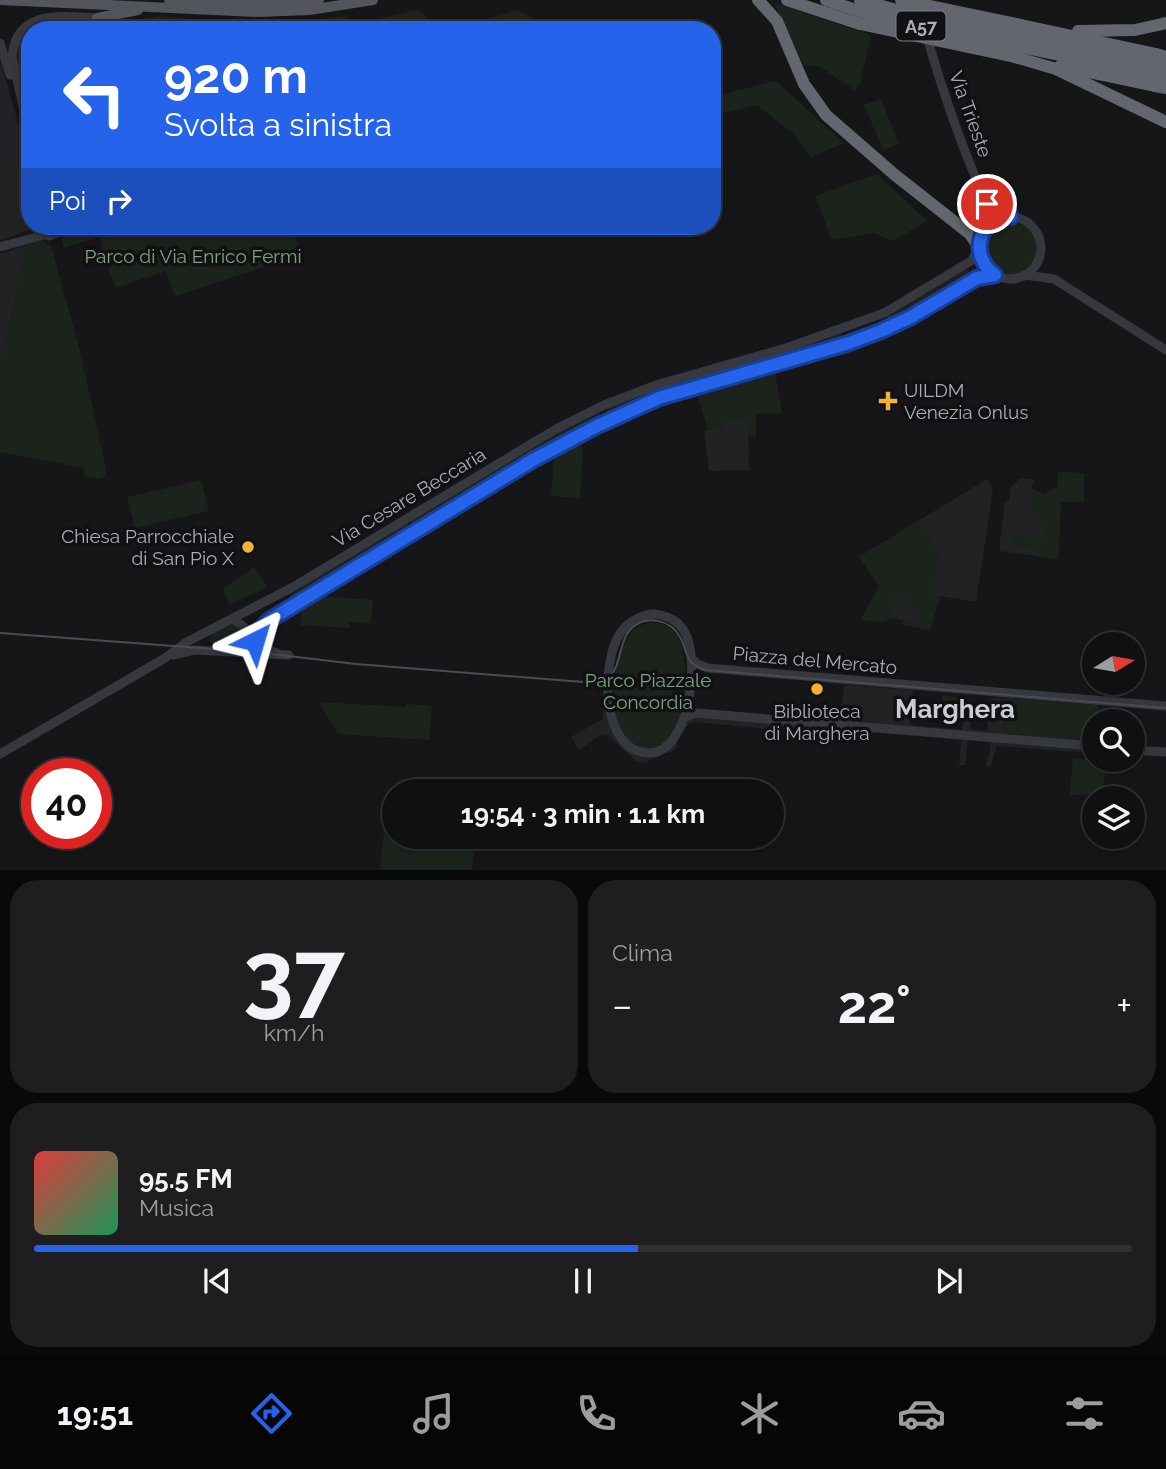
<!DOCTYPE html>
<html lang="it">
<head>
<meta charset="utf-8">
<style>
	:root { --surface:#101012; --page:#1e1e20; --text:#f1f3f6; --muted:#9c9d9f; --line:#303032; --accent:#2563eb }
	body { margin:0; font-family:Raleway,sans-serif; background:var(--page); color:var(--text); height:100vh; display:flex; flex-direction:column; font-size:26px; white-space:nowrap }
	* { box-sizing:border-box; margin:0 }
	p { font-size:23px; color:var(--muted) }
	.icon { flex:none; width:38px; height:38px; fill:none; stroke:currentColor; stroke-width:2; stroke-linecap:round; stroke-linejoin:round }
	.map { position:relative; height:870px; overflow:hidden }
	.panel { display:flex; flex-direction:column; gap:10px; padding:10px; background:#09090a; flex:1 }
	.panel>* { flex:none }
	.top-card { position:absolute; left:21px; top:21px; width:700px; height:214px; border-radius:28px; box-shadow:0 4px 10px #0003,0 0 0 2px var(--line); background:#2563eb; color:#fff; overflow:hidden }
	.needle { width:46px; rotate:79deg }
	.controls { position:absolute; left:1082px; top:632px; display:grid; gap:14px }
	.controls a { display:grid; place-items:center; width:63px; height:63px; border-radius:50%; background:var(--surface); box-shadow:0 4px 10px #0003,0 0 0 2px var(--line); font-size:35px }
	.speed { position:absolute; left:21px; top:758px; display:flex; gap:14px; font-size:35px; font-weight:700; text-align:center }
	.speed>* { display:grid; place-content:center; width:91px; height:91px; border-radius:50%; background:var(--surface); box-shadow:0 4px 10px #0003,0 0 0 2px var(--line); line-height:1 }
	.speed .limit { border:10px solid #d22; background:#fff; color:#111 }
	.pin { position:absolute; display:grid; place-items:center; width:60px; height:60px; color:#fff; margin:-30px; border:4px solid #fff; border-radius:50%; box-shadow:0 2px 7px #0007 }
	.me { position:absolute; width:77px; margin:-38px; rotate:40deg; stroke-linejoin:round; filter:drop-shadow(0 0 5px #0008) }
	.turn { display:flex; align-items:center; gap:24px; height:147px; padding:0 28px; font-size:32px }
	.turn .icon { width:91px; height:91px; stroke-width:2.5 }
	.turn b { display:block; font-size:49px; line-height:60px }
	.then { display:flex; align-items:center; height:66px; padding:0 28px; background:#0003; gap:14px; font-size:26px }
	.big { font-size:52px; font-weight:700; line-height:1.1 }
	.panel .card { flex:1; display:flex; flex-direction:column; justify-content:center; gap:10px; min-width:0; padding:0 24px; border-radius:28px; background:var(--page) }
	.panel .dial { align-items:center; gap:0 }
	.dial b { font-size:91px; line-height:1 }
	.song { display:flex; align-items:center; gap:21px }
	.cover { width:84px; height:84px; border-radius:10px; background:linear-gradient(135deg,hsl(0 70% 55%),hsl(150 70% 35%)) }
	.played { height:7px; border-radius:4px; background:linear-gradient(90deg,var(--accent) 55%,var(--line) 55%) }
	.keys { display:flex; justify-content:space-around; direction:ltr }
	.heat { display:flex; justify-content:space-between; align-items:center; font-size:38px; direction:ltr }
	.panel .tiles { flex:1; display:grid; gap:10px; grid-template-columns:1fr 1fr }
	.card:last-child { grid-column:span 2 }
	.trip { position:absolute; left:382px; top:779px; width:402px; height:70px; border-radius:35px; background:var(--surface); box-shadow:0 4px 10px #0003,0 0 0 2px var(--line); font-weight:700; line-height:70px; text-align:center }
	.dock { display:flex; height:112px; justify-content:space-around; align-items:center; background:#060607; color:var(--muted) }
	.dock .icon { width:49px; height:49px }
	.dock .current { color:var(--accent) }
	.dock b { font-size:32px; color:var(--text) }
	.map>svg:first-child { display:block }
</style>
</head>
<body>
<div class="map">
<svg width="1166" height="871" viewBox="0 0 1166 871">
	<rect width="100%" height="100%" fill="#161618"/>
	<!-- built -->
	<g fill="#222225">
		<polygon points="160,16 164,30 37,30 61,23 109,25"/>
		<polygon points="30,32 30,115 16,67 17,48 20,38"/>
		<polygon points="0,60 30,164 30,226 33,226 29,230 0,241"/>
		<polygon points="27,245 0,367 0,254"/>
		<polygon points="738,418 746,420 748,424 749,470 709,471 704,431 723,427 725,421"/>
		<polygon points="1058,472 1084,473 1084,502 1061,502 1058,559 999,551 1005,501 1009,501 1011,487 1021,478 1035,480 1031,488 1044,494 1058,487"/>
		<polygon points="987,479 993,489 976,602 940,596 930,630 903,625 903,620 891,618 884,622 861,620 879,586 859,557"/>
		<polygon points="844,685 914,690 911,725 962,730 967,701 973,701 970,729 987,731 991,698 1006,699 1003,736 1093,744 1093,753 997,746 990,768 985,764 989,755 991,742 968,740 965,765 959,765 961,739 810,727 809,733 693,722 682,730 677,741 678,746 673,751 651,759 647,763 637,762 606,734 599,736 579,750 571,737 603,719 602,705 681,720 685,688 691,689 690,708 810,719 841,718"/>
	</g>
	<!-- green -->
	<g fill="#1c231d">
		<polygon points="774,3 871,35 860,84 854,90 821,67 804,65"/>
		<path d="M 417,10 L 424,14 L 435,30 L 164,30 L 160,16 C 227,22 283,26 349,15 L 347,22 L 359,23 Z"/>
		<polygon points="516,10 550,26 566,24 568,30 455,30"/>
		<polygon points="775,81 776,81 844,143 811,157 794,134 756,105 712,116 712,97"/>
		<polygon points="881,99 899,144 883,150 864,105"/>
		<polygon points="877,174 927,221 893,241 874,233 832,240 815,196"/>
		<circle cx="1012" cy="249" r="26"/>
		<polygon points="69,226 293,226 300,255 175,296 166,271 115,288 99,237 64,248 62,240"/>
		<polygon points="42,240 51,246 80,351 106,468 105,476 100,479 84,476 85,468 0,452 0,367 27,245"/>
		<polygon points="967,269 972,277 891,325 886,314"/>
		<polygon points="841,332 844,343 713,380 710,372"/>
		<polygon points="775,371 782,413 756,414 756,437 749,436 746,420 738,418 725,421 723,427 708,430 697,393"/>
		<polygon points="706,375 705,382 610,417 606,413 608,407 647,391"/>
		<polygon points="600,412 600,416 604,419 415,530 409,519 555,434"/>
		<polygon points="579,439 583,452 580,498 551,496 555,453"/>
		<polygon points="1058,472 1084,473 1084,502 1061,502 1058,559 1038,557 1039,550 1011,548 1013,536 1048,540 1048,535 1042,531 1043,523 1034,522 1032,503 1035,490 1044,494 1058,487"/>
		<polygon points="201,480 209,511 135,528 127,497"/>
		<polygon points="919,520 942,558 937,567 933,594 940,596 930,630 903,625 904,620 917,621 919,607 906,608 908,596 895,594 891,618 884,622 861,620 879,586 859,557"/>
		<polygon points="406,521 411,531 293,602 288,592"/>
		<polygon points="254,567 267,587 229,605 223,589"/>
		<polygon points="320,596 373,600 371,623 349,622 349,628 300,625 303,607"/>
		<path d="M 654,623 C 663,624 671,626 677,635 C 693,659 687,751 647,749 C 599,746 611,652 634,630 C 640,624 647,623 654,623 Z"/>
		<path d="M 232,624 L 240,627 L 250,637 L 250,645 L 210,642 C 210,631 222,626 232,624 Z"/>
		<polygon points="943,695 962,698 958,726 941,725 941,715 946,710 942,706"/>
		<polygon points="1006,698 1098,705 1099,716 1096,716 1098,721 1094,721 1094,742 1003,734"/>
		<polygon points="319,702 406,707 407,704 432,706 429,740 338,734"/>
		<polygon points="1073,758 1106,761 1103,794 1070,795"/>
		<polygon points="390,819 394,819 394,836 475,837 472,870 380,870 384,830"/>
	</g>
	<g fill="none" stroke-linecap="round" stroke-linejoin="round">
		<!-- minor -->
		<g stroke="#37383d" stroke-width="9">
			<path d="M 927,36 C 935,66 975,195 996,211 C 1000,214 1006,215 1011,217"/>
			<polyline points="0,43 10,75"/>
			<path d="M 28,128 L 12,57 C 16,9 61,16 97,18"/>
			<circle cx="1010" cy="248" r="31"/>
			<polyline points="40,226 42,232 49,236 57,233 60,226"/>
			<polyline points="985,229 986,199"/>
			<polyline points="0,247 44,235"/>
			<polyline points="1025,275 1054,279 1166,350"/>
			<path d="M 653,614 C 666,615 677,619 684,631 C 701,657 690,755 648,753 C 599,751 601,659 621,632 C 629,621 640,616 653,614 Z"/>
			<path d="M 232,619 C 251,628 260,648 277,653"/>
			<polyline points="253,654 256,637 268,621 579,434 659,398 846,344 881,331 911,317 977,278 995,275"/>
			<polyline points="172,655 195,650 289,655"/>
			<polyline points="691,658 697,664 708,668 1166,706"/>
			<polyline points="685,717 696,713 1094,746"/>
			<polyline points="1132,750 1166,752"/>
			<polyline points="0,754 165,658 185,643 293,587 556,429 604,405 656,385 786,348 884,313 971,261 979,249"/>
		</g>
		<!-- major -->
		<g stroke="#53555c" stroke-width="10">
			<polyline points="1,0 258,12 309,10 373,0"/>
			<polyline points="169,0 259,3 319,0"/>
			<polyline points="97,18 138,10"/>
		</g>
		<!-- highway -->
		<g stroke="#63666e" stroke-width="12">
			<polyline points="758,0 777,21 804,84 826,115 895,175 970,234 979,247"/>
			<polyline points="787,0 860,24"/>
			<polyline points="1021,25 1156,54"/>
			<polyline points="1078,31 1135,30 1166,23"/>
			<polyline points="1019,36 1155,65"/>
			<polyline points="1017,46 1155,75"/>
			<polyline points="1015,57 1056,69 1166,122"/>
			<polyline points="1060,66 1155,86"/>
		</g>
		<!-- tram -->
		<path stroke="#4a4c52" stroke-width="2" d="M 0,633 L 254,652 L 356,664 L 596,683 C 626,678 614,643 633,627 C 648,615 671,620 680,637 C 685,645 685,655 691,662 C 695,666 700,668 705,670 L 1166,708"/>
		<!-- highway-bridge -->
		<g stroke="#63666e" stroke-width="12">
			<polyline points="826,0 874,16 1017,46"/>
			<polyline points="860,0 911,14 1019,36"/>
			<polyline points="901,0 1021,25"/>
			<polyline points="860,24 1015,57"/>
			<polyline points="1156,54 1166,57"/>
			<polyline points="1155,65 1166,67"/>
			<polyline points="1155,75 1166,77"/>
			<polyline points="1155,86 1166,88"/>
		</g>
	</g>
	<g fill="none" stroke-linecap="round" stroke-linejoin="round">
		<defs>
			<path id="route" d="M 255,641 L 258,632 L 268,621 L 533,460 L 595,427 L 659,398 L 846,344 L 881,331 L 911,317 L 977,278 L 995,275 C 969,256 977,218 1011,217 L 997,212 L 986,197 L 987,204"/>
		</defs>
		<!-- route casing -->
		<use href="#route" stroke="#184099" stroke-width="18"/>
		<!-- route -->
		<use href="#route" stroke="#2563eb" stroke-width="12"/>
	</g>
	<!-- markers -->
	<g fill="#f2b134" stroke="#111113" stroke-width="2.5">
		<path d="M884.5 390.5h7v7h7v7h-7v7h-7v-7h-7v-7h7z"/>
		<circle cx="248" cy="547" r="7"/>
		<circle cx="817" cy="689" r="7"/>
	</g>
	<g text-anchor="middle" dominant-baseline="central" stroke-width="7" stroke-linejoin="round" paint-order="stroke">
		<!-- shield labels -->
		<rect fill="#111113" stroke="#7b7e86" stroke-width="2" x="896.5" y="11.5" width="49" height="29" rx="5"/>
		<g font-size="18" font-weight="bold" fill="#a8adb8">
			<text x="921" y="26">A57</text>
		</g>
		<!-- street labels -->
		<g font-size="19" fill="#a8adb8" stroke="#111113">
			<text transform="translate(971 114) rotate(70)">Via Trieste</text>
			<text transform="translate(409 497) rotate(-31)">Via Cesare Beccaria</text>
			<text transform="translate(815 660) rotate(5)">Piazza del Mercato</text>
		</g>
		<!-- park labels -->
		<g font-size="19" fill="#7fa381" stroke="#111113">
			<text x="193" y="256">Parco di Via Enrico Fermi</text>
			<text x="648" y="680">Parco Piazzale<tspan x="648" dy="22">Concordia</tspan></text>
		</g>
		<!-- poi labels -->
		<g font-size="19" fill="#a8adb8" stroke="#111113" text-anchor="start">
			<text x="904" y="390">UILDM<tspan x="904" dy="22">Venezia Onlus</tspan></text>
			<text x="234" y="536" text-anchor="end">Chiesa Parrocchiale<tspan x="234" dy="22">di San Pio X</tspan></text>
			<text x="817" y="711" text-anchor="middle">Biblioteca<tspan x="817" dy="22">di Marghera</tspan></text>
		</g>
		<!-- district labels -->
		<g font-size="26" font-weight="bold" fill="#c9ccd4" stroke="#111113">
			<text x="955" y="709">Marghera</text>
		</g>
	</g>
</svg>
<div class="controls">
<a><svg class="needle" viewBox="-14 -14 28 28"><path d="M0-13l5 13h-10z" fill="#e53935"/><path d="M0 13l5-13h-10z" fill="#9c9d9f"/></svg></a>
<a><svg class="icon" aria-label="search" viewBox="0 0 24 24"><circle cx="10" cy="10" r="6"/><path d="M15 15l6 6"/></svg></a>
<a><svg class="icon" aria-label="layers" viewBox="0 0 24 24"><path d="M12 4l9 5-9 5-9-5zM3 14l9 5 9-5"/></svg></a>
</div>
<div class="speed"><div class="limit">40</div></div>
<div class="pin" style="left:987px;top:204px;background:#d93025"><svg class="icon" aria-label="arrive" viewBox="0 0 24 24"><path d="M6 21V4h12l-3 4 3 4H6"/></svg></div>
<svg class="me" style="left:255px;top:641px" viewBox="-20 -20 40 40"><path d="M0-17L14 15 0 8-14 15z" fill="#2563eb" stroke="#fff" stroke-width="4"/></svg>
<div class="trip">19:54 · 3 min · 1.1 km</div>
<div class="top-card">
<div class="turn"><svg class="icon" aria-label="left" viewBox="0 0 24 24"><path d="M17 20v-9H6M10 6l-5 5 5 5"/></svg><div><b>920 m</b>Svolta a sinistra</div></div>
<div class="then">Poi<svg class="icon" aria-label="right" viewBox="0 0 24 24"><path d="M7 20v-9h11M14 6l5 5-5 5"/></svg></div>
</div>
</div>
<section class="panel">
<div class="tiles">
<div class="card dial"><b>37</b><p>km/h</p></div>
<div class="card"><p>Clima</p>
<div class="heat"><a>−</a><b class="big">22°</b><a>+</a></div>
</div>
<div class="card">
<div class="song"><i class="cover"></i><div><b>95.5 FM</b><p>Musica</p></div></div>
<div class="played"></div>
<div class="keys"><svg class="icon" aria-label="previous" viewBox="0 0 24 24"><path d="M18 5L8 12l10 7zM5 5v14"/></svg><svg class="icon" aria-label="pause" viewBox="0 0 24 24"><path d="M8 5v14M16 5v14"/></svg><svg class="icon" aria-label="next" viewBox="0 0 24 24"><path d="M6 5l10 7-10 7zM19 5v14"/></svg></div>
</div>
</div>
</section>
<nav class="dock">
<b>19:51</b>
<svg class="icon current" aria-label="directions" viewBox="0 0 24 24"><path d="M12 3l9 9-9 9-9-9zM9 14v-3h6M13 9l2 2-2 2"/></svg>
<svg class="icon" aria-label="music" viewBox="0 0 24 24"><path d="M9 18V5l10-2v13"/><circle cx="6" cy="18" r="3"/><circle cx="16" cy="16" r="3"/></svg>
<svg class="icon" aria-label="phone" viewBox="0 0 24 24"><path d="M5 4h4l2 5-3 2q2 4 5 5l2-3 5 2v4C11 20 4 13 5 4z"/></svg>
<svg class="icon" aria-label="climate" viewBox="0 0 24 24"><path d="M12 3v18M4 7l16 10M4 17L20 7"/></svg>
<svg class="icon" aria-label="car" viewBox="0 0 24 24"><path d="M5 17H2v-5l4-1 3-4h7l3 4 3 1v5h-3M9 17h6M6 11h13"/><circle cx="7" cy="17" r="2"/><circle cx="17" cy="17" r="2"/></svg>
<svg class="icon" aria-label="filters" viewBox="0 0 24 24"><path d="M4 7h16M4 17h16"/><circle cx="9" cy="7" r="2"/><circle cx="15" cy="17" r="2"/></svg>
</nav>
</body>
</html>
